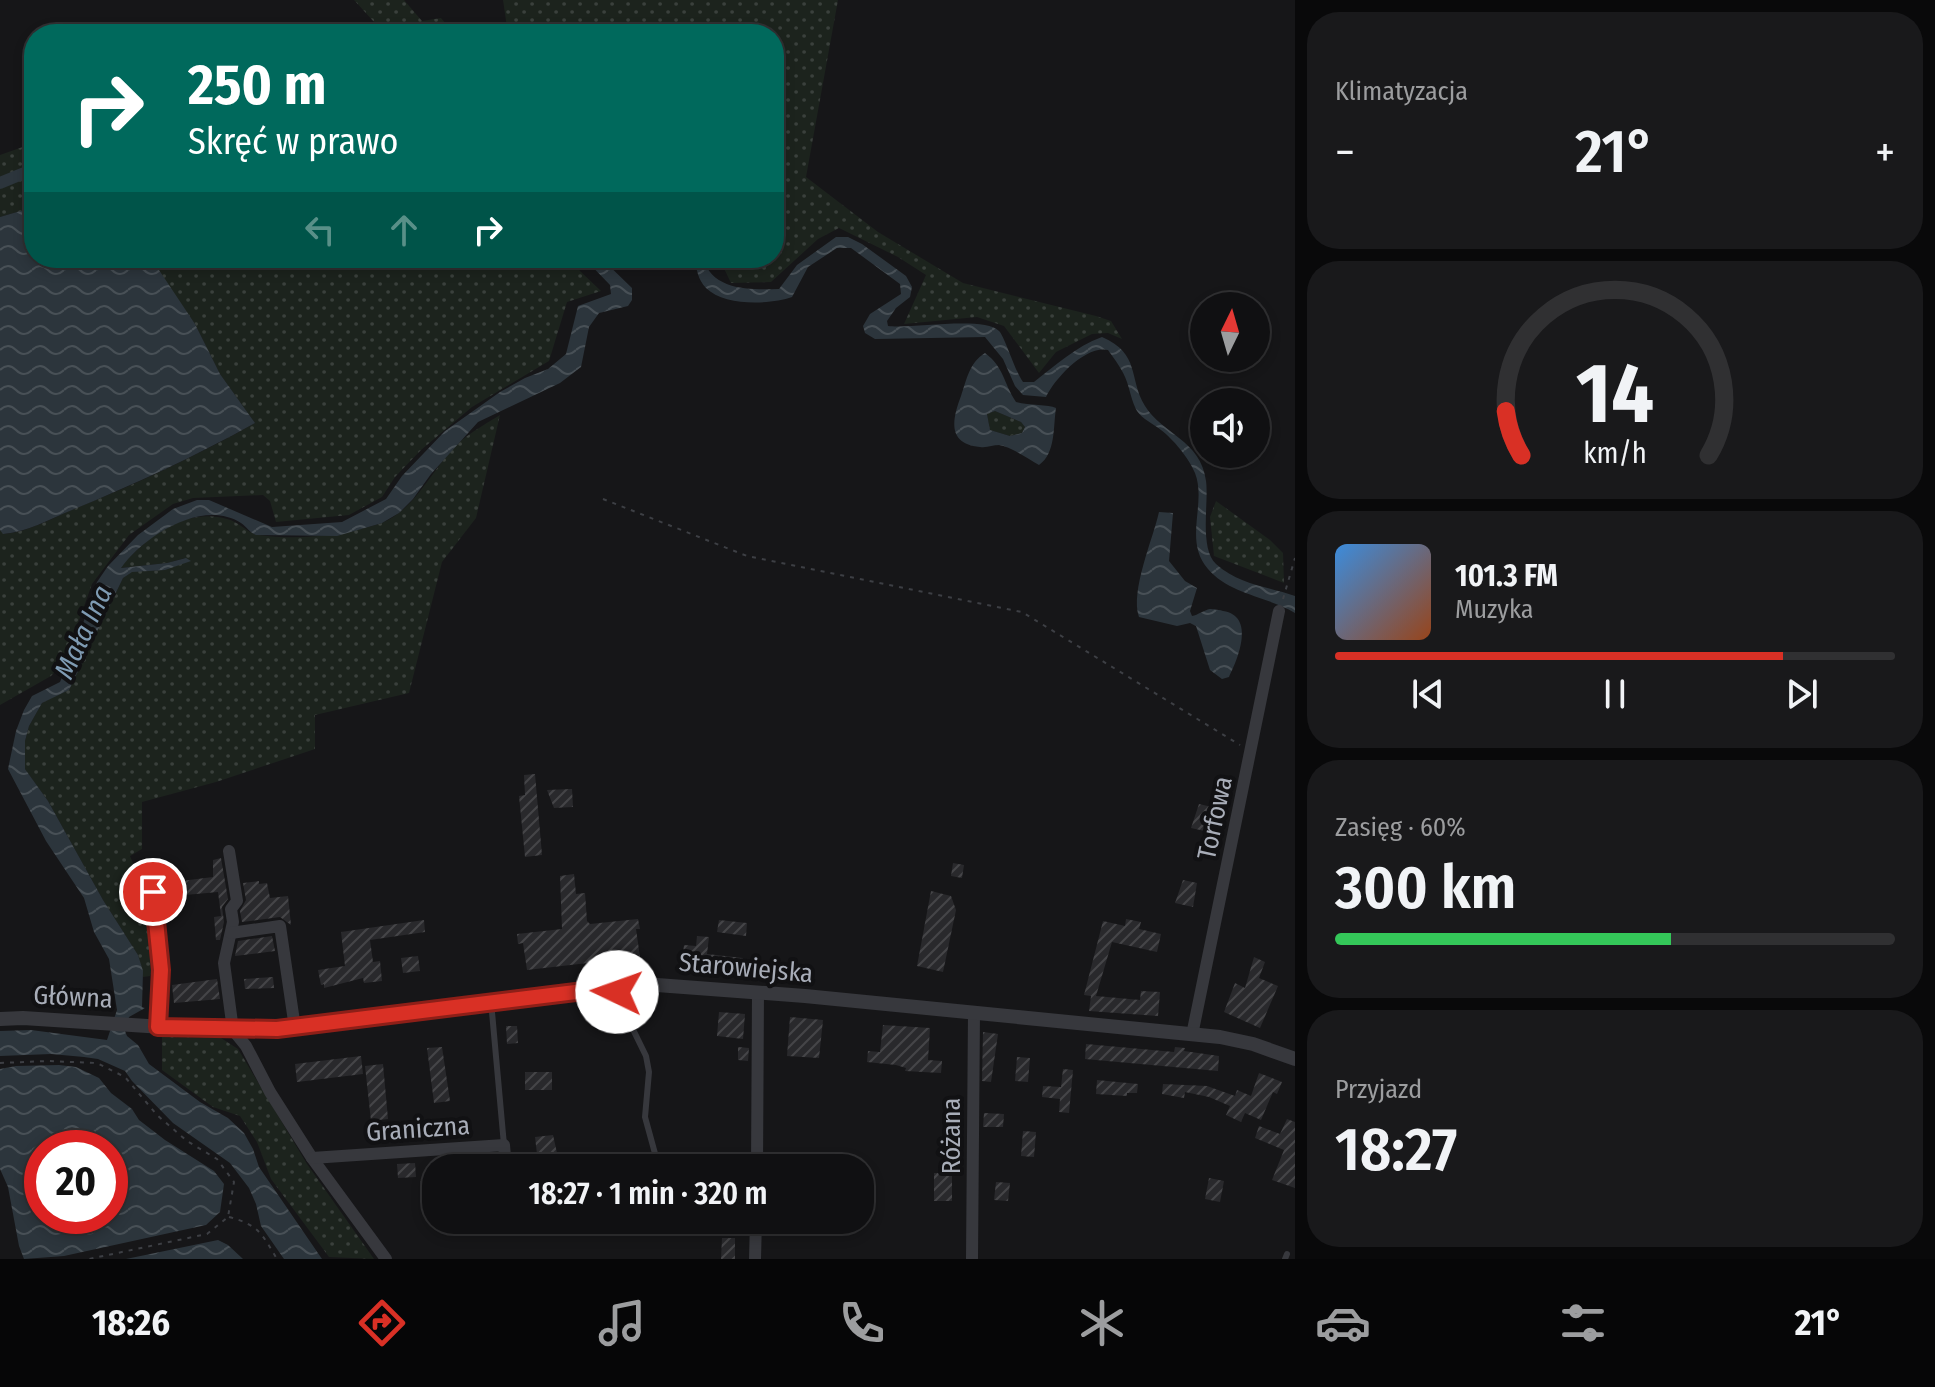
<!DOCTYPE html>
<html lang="pl">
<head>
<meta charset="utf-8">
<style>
	:root { --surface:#101012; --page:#19191b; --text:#f1f3f6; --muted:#9c9d9f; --line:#303032; --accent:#d93025 }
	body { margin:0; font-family:"Fira Sans Condensed",sans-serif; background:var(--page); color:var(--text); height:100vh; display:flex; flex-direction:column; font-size:30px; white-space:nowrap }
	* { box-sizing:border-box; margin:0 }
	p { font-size:26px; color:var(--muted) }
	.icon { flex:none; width:44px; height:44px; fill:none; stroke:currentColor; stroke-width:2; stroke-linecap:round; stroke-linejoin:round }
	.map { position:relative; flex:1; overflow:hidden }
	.side { display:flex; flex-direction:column; gap:12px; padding:12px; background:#09090a; width:640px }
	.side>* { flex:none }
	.guide { position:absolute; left:24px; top:24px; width:760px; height:244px; border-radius:32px; box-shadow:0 4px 12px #0003,0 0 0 2px var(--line); background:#00695c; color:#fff; overflow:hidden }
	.needle { width:52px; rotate:5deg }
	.tools { position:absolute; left:1190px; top:292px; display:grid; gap:16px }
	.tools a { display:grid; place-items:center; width:80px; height:80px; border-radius:50%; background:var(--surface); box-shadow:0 4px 12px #0003,0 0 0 2px var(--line); font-size:40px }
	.speed { position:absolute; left:24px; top:1130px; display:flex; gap:16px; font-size:40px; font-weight:700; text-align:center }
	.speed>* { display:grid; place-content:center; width:104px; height:104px; border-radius:50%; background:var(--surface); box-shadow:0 4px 12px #0003,0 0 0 2px var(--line); line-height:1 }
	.speed .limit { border:12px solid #d22; background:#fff; color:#111 }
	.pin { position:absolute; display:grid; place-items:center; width:68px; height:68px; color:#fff; margin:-34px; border:4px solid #fff; border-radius:50%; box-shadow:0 2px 8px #0007 }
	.me { position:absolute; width:88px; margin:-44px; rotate:273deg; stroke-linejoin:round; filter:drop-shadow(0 0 6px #0008) }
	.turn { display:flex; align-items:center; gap:28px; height:168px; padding:0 32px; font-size:36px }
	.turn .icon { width:104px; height:104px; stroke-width:2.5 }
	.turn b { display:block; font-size:56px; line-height:68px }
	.lanes { display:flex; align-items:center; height:76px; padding:0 32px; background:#0003; justify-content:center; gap:40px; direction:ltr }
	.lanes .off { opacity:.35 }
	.big { font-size:60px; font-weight:600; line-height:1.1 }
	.side .tile { flex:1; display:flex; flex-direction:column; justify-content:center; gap:12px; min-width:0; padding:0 28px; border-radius:32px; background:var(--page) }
	.side .dial { align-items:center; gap:0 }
	.dial svg { height:208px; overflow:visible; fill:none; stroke:var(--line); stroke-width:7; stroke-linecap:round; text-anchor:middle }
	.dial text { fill:var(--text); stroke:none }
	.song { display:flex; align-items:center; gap:24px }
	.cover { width:96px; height:96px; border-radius:12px; background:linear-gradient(135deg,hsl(210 70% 55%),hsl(20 70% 35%)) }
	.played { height:8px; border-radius:4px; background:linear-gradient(90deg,var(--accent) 80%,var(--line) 80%) }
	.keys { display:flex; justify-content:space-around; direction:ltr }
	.heat { display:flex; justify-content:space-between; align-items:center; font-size:44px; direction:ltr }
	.charge { height:12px; border-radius:6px; background:linear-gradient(90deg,#34c759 60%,var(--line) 0) }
	.trip { position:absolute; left:422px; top:1154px; width:452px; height:80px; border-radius:32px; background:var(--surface); box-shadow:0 4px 12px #0003,0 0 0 2px var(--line); font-weight:600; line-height:80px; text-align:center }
	.tabs { display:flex; height:128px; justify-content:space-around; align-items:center; background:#060607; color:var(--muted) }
	.tabs .icon { width:56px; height:56px }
	.tabs .current { color:var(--accent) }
	.tabs b { font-size:36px; color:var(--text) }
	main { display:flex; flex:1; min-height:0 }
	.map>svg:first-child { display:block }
</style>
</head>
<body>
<main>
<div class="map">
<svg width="1295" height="1259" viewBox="0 0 1295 1259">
	<defs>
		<pattern id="grass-dots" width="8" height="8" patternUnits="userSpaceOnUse" patternTransform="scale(2)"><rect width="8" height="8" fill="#1c231d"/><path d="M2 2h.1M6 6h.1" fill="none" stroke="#3a403c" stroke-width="1.8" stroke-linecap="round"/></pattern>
		<pattern id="water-waves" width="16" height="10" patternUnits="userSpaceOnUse" patternTransform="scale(2)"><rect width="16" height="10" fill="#2c353c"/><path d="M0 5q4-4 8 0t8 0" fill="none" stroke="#485056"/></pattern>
		<pattern id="building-hatch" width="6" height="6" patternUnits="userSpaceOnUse" patternTransform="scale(2)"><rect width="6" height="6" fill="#29292c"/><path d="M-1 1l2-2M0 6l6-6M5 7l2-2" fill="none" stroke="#454548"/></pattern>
	</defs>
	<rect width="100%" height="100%" fill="#161618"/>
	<!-- grass -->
	<g fill="url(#grass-dots)">
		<polygon points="354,0 404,0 422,21 441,18 451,30 473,23 484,34 385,34"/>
		<polygon points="503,0 838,0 806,177 878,232 963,283 1096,316 1111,321 1122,339 1108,333 1092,334 1056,352 1039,373 1004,326 977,317 904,324 926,275 898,257 839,228 818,239 771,282 731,283 719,258 774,258 774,34 508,34"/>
		<polygon points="34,143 34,207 0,217 0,155"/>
		<path d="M 149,258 L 571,258 L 580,271 L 601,291 L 567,302 L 549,361 L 472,407 L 421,450 L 395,477 L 382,497 L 349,515 L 276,522 L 270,501 L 263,495 L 193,498 L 173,504 L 129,535 L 92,584 L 64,662 L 51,676 L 0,705 L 0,530 L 4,534 C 28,532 51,519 74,509 C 136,484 197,456 255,423 L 220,374 L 195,324 Z"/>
		<polygon points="995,411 1021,422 1025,427 1022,433 1010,436 990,430 987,414"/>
		<path d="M 500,415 L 476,518 L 442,562 L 409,693 L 315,715 L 315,749 L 216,782 L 142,802 L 142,849 L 130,856 L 145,892 L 153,968 L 150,976 L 143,977 L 138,955 L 103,900 L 48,801 L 25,769 L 25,741 L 29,726 L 42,703 L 69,689 L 123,578 L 131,571 L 165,570 L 185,558 L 167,563 L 120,568 C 146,538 184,507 227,519 C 240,522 246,533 259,535 C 300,541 343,535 382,523 C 417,509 434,464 462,440 C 473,431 487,423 500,415 Z"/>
		<polygon points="1216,501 1270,540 1283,553 1284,583 1214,556 1210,517"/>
		<polygon points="162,1037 221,1038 238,1049 307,1164 374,1259 329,1257 271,1179 257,1142 240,1116 213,1107 162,1070"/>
	</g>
	<!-- water -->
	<g fill="url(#water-waves)" fill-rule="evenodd">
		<path d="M 34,207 L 34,258 L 149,258 L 153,261 L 195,324 L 220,374 L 255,423 C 196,456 135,484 72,510 C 50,519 27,532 3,534 L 0,530 L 0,217 Z"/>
		<path d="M 836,237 L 848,237 L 862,244 L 906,276 L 912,287 L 910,297 L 896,308 L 887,321 L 888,326 C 911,329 984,316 999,331 C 1005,337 1014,369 1023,382 L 1034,382 C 1056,365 1075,347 1102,337 C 1141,354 1128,378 1145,406 C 1162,434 1201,440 1206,481 C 1209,503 1199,548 1216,564 C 1239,585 1267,586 1295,596 L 1295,613 C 1269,597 1229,594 1208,569 C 1183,540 1207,504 1195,473 C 1189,458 1173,439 1161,430 C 1154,424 1142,419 1137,411 C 1132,402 1130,391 1127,382 C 1123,370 1115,360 1108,350 C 1086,345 1055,378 1046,397 L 1023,395 L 1015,386 L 1003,359 L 985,337 L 875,339 L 865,333 L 863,326 L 870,314 L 901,294 L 900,284 L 851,248 L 837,248 L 808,267 L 792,297 C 769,305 724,306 706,288 C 698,280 696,268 695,258 L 703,258 C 712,291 751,290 779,289 L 797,265 Z"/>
		<path d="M 584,258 L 601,258 L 632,288 L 632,300 L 628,306 L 599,313 L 589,327 L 581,367 L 560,383 L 478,422 L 431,474 L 413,499 L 399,513 L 382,523 L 337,536 L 256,535 C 249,532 247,527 241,523 C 202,498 143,537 121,568 L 167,563 L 186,558 L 191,561 L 165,570 L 132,572 L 123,578 L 69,690 L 42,703 L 29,726 L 25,741 L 25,769 L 48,801 L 103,900 L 138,955 L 143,971 L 142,1007 L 145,1008 L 129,1017 L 125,1031 L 127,1036 L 138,1045 L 149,1064 L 200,1102 L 228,1118 L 244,1133 L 253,1149 L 259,1167 L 322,1259 L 284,1259 L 261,1226 L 256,1204 L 249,1188 L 230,1163 L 173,1123 L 132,1081 L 125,1071 L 98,1059 L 84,1057 L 51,1054 L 0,1056 L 0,1031 L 31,1030 L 107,1040 L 117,1010 L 109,959 L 94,932 L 84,898 L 46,841 L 8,769 L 16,731 L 24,710 L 32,696 L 60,682 L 75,647 L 97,582 L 108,566 L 138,535 L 173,509 L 197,500 L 209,500 L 272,527 L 342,522 L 386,499 L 402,476 L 445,431 L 500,392 L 525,378 L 548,369 L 566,354 L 578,306 L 611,294 L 610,285 Z"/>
		<path d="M 985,353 C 1004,367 1003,382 1016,402 C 1030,406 1048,404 1056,408 C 1053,427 1056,453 1039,465 C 1028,459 1012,447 999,445 C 993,445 987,448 980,447 C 947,444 952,420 961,396 C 967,379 969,363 985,353 ZM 995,411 L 1021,422 L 1025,427 L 1022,433 L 1010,436 L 990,430 L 987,414 Z"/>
		<path d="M 1159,512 L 1173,513 L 1169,561 L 1185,581 L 1197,588 L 1190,611 L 1192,616 C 1198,615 1204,610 1210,609 C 1211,609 1222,610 1223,611 C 1255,616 1239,657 1229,677 L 1222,679 L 1210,670 L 1196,626 L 1190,623 L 1177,626 L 1139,617 C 1130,591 1153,539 1159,512 Z"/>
		<path d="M 59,1065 L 76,1067 L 99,1078 L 111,1093 L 132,1109 L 139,1120 L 165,1140 L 214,1171 L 224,1184 L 220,1212 L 206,1225 L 64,1256 L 24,1259 L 19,1246 L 8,1187 L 0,1169 L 0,1069 L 16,1066 ZM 110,1148 L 110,1216 L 42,1216 L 42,1148 Z"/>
		<polygon points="218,1240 228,1245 243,1259 126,1259"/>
	</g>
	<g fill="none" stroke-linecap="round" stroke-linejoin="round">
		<!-- stream -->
		<polyline stroke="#2c353c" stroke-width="4" points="464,25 472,34"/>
		<!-- canal -->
		<polyline stroke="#2c353c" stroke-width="12" points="0,183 34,169"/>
	</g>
	<!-- building -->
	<g fill="url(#building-hatch)">
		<polygon points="535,774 542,855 525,857 519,796 525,795 524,775"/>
		<polygon points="572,789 573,807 554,808 547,790"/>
		<polygon points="1199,804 1212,807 1209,832 1191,828"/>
		<polygon points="221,858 228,899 222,907 224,922 220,940 216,940 214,917 221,916 218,892 174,896 173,882 213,877 213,860"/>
		<polygon points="953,863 964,865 962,878 951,876"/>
		<polygon points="574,874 576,894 585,893 587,921 590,924 638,919 640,929 636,929 640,957 527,970 523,943 518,944 517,934 562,929 560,876"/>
		<polygon points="1183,880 1197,883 1193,907 1175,903"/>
		<polygon points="259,881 259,884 267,883 270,898 288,896 291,925 280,917 242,922 240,911 246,900 243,883"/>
		<polygon points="931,891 951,896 956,910 943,972 917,966"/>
		<polygon points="1126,919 1141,922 1139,929 1161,934 1157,952 1112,942 1096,996 1140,1000 1141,991 1160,992 1158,1016 1089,1011 1091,996 1084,995 1103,921 1125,926"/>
		<polygon points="424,920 425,932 370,940 373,962 380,961 382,981 364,983 363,978 324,988 324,984 321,985 318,970 345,966 341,932"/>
		<polygon points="719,920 747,923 746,936 717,932"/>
		<polygon points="272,936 275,951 235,956 238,941"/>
		<polygon points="697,936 709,937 707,954 743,958 743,968 682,961 684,945 696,946"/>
		<polygon points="418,956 420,971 403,973 401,958"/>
		<polygon points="1254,957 1265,962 1259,978 1278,986 1260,1028 1224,1012 1235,983 1245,988"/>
		<polygon points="273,977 274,988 245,989 244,979"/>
		<polygon points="217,979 220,999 174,1003 172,985"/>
		<polygon points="719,1012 745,1014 743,1039 717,1036"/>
		<polygon points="790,1017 823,1020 819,1058 787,1056"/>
		<polygon points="883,1025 930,1028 928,1060 942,1061 941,1073 905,1071 906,1068 896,1065 867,1062 868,1051 880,1052"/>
		<polygon points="506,1026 517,1026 518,1043 507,1044"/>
		<polygon points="983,1032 998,1034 991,1082 982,1081"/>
		<polygon points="1086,1044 1174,1052 1175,1047 1185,1048 1184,1051 1219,1056 1218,1071 1085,1059"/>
		<polygon points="442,1047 450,1101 434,1103 427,1048"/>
		<polygon points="738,1047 749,1048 748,1061 738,1060"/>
		<polygon points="361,1056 363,1074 297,1082 295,1064"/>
		<polygon points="1017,1057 1030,1058 1028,1082 1015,1081"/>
		<polygon points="383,1064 388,1119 371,1121 365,1066"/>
		<polygon points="1063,1069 1073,1070 1069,1113 1059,1112 1060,1099 1042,1097 1043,1086 1061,1087"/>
		<rect x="525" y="1072" width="27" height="18"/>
		<polygon points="1259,1073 1282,1082 1277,1094 1273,1092 1261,1120 1245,1113 1241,1122 1226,1115 1230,1106 1209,1097 1185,1092 1184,1098 1162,1094 1163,1084 1207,1086 1235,1096 1237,1090 1251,1096"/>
		<polygon points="1097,1080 1138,1084 1137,1093 1127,1093 1127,1096 1096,1094"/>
		<polygon points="984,1113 1004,1114 1003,1127 983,1127"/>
		<polygon points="1287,1119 1295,1122 1295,1188 1272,1180 1284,1150 1255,1138 1259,1126 1280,1134"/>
		<polygon points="1023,1131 1036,1132 1034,1157 1021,1156"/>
		<polygon points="553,1135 557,1153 537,1154 535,1137"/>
		<polygon points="415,1163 416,1177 398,1178 397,1164"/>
		<rect x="934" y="1173" width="18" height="28"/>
		<polygon points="1209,1178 1224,1181 1220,1202 1205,1199"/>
		<polygon points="420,1181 436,1181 436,1194 421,1195"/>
		<polygon points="996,1182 1010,1183 1008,1201 994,1200"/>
		<polygon points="537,1220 552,1220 553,1233 537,1234"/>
		<polygon points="722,1238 735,1238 735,1259 721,1259"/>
	</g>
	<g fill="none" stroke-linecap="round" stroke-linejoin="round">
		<!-- path -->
		<g stroke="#3d3f44" stroke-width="2" stroke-dasharray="4 6" stroke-linecap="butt">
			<polyline points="603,499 747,556 1022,612 1240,745"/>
			<polyline points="1283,599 1295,558"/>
			<polyline points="0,1063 48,1061 97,1063 125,1077 157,1115 187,1141 217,1159 234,1182 228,1217 207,1234 89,1259"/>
			<path d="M 229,1217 C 259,1225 262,1234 277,1259"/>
		</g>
		<!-- service -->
		<g stroke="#37383d" stroke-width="6">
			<polyline points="616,988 623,1009 646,1056 649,1072 645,1117 659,1168"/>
			<polyline points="491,1001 504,1145"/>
			<polyline points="664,1220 665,1228"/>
			<polyline points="1285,1259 1287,1254"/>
		</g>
		<!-- minor -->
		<g stroke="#37383d" stroke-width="12">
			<polyline points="229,851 237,901 231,909 233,922 224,963 233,1030 246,1046 270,1092 312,1158 386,1259"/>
			<polyline points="150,866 161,970 158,1027"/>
			<polyline points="231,933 280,926 295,1028"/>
			<polyline points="1192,1035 1279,611"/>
			<polyline points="312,1158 504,1145 506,1168"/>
			<polyline points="757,1168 758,992"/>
			<polyline points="755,1259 756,1220"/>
			<polyline points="972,1259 974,1013"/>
		</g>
		<!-- tertiary -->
		<polyline stroke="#37383d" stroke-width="14" points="0,1019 23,1018 194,1029 277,1029 524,996 657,985 805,996 1220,1037 1253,1044 1295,1059"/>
	</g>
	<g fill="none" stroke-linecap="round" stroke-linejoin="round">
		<defs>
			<polyline id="route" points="153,892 161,970 158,1027 277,1029 616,987 617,992"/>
		</defs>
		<!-- route casing -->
		<use href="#route" stroke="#8d1f18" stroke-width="20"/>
		<!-- route -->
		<use href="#route" stroke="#d93025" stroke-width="14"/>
	</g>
	<g text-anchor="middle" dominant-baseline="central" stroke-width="8" stroke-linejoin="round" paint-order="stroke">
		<!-- street labels -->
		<g font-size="26" fill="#a8adb8" stroke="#111113">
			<text transform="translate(1215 818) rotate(-78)">Torfowa</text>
			<text transform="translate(746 968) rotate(5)">Starowiejska</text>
			<text transform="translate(73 997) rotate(3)">Główna</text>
			<text transform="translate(418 1129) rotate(-4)">Graniczna</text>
			<text transform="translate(951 1136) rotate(-90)">Różana</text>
		</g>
		<!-- water labels -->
		<g font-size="28" font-style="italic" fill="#7f9bb3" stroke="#111113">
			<text transform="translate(83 632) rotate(-65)">Mała Ina</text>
		</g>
	</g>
</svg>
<div class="tools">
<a><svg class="needle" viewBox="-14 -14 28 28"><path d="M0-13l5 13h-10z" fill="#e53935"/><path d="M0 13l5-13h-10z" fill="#9c9d9f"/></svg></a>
<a><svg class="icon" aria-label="sound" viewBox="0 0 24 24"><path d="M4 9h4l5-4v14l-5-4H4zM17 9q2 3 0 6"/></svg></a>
</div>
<div class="speed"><div class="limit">20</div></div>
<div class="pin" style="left:153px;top:892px;background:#d93025"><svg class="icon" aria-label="arrive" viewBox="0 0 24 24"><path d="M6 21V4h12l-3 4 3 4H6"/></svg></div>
<svg class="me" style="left:617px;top:992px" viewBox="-20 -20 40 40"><circle r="19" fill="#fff"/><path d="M0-13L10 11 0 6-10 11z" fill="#d93025"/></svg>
<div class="trip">18:27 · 1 min · 320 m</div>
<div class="guide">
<div class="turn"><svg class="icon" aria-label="right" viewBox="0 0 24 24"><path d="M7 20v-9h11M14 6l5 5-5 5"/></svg><div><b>250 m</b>Skręć w prawo</div></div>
<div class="lanes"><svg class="icon off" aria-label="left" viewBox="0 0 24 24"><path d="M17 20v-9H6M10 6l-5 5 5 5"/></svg><svg class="icon off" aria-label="ahead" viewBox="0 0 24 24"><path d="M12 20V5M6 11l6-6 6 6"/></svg><svg class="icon" aria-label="right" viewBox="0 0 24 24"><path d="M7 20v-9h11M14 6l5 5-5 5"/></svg></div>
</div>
</div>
<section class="side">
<div class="tile"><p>Klimatyzacja</p>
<div class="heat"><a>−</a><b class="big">21°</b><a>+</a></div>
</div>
<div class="tile dial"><svg viewBox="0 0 100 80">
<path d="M14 69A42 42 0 1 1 86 69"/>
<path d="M14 69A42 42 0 0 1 8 52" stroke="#d93025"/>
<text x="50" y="56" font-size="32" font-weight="700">14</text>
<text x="50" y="72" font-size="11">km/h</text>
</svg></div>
<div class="tile">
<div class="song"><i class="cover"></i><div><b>101.3 FM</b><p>Muzyka</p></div></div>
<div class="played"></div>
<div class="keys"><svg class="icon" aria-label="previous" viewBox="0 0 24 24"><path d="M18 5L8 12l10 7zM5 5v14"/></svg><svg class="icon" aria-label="pause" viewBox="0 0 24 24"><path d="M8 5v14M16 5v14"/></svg><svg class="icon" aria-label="next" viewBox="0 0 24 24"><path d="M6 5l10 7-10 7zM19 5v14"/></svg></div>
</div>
<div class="tile"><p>Zasięg · 60%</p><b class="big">300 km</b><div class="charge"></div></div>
<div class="tile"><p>Przyjazd</p><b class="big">18:27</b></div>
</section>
</main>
<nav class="tabs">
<b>18:26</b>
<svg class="icon current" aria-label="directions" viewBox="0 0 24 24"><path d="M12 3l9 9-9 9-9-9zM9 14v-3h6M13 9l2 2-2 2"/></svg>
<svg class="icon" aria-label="music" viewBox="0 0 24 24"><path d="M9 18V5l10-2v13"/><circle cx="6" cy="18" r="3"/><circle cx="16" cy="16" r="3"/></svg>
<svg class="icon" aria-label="phone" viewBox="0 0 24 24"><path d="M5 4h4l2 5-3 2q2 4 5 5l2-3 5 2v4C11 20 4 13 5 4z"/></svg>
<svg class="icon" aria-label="climate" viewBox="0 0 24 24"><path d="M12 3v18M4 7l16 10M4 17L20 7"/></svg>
<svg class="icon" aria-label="car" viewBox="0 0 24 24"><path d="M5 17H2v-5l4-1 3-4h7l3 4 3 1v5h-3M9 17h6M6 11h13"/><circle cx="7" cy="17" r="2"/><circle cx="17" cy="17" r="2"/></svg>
<svg class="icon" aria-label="filters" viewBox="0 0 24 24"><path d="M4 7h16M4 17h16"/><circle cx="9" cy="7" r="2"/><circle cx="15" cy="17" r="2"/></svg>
<b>21°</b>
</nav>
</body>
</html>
